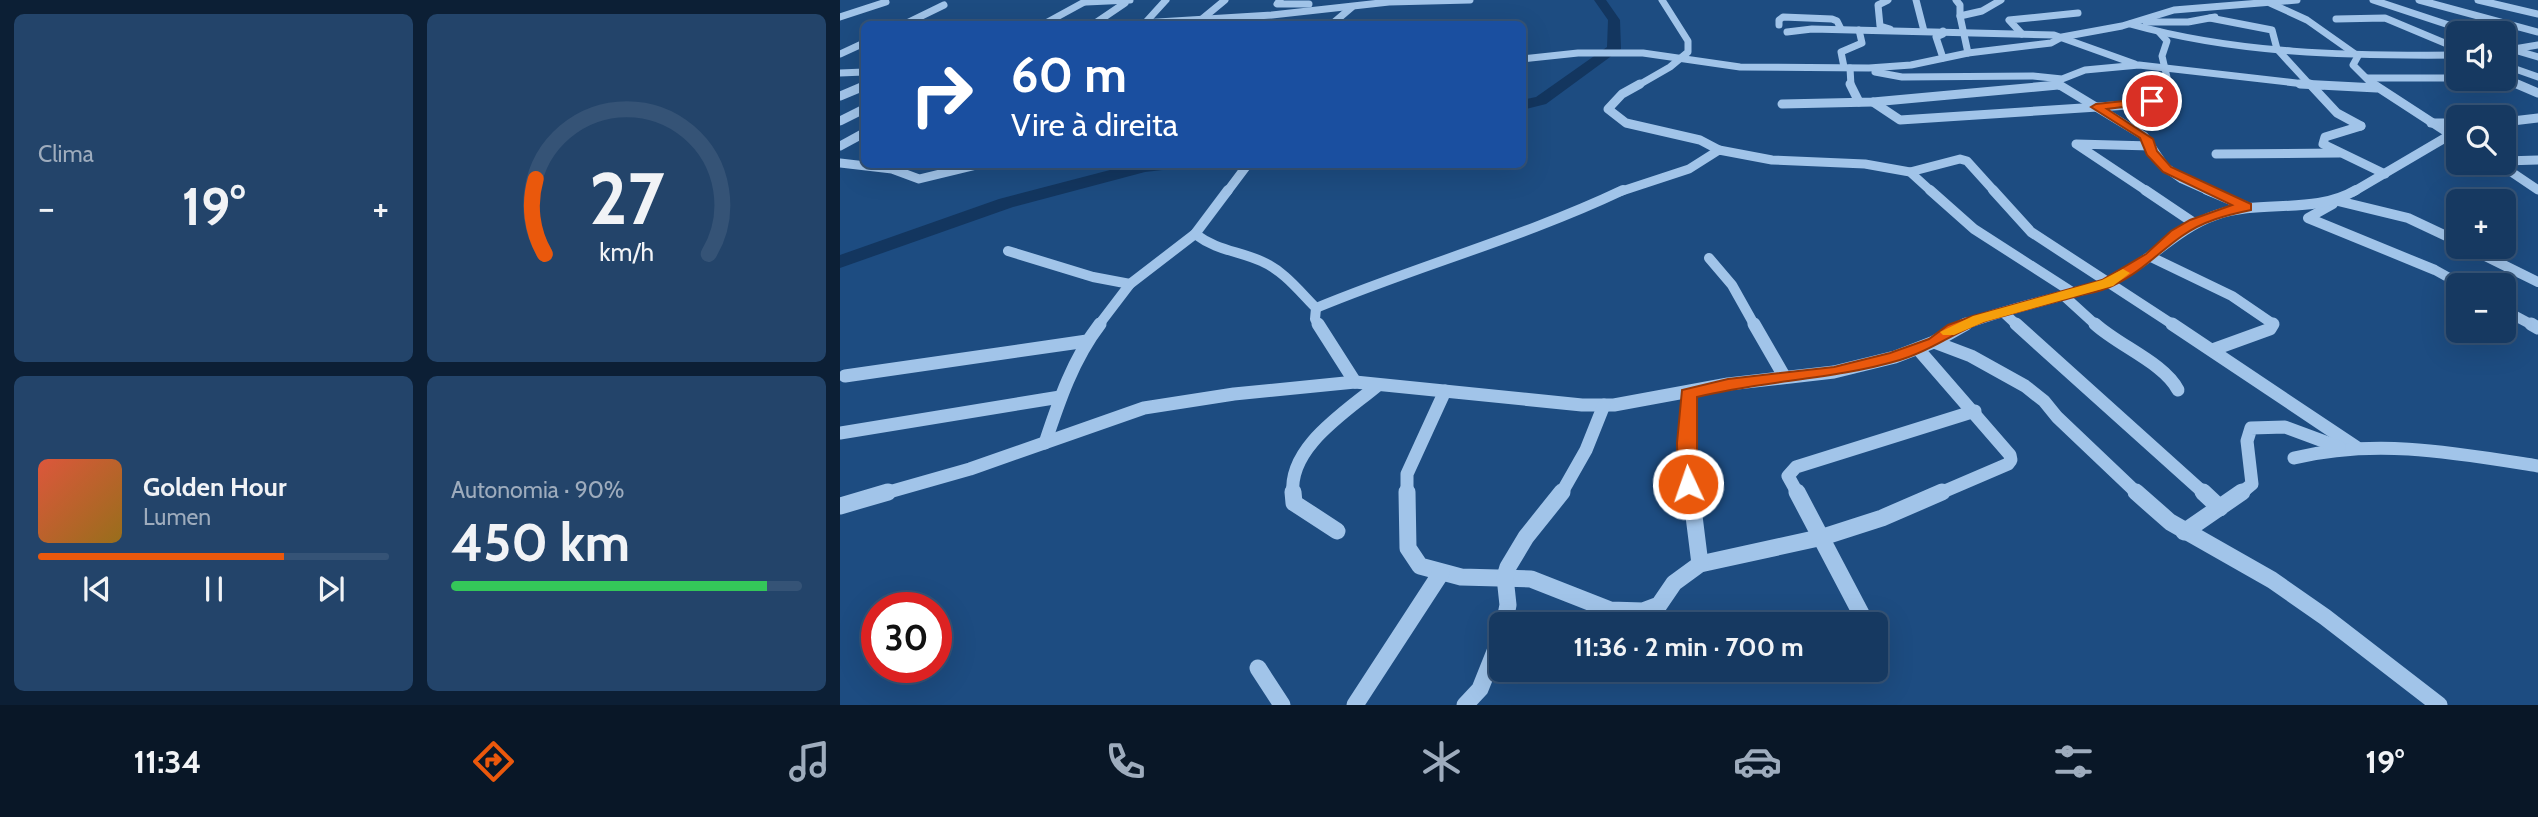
<!DOCTYPE html>
<html lang="pt">
<head>
<meta charset="utf-8">
<style>
	:root { --surface:#163961; --page:#23446a; --text:#f1f3f6; --muted:#9eacbd; --line:#355376; --accent:#ea580c }
	body { margin:0; font-family:Cabin,sans-serif; background:var(--page); color:var(--text); height:100vh; display:flex; flex-direction:column; font-size:26px; white-space:nowrap }
	* { box-sizing:border-box; margin:0 }
	p { font-size:23px; color:var(--muted) }
	.icon { flex:none; width:38px; height:38px; fill:none; stroke:currentColor; stroke-width:2; stroke-linecap:round; stroke-linejoin:round }
	.map { position:relative; flex:1; overflow:hidden }
	.sheet { display:flex; flex-direction:column; gap:14px; padding:14px; background:#0c1f35; width:840px }
	.sheet>* { flex:none }
	.banner { position:absolute; left:21px; top:21px; width:665px; height:147px; border-radius:10px; box-shadow:0 7px 28px #0002,0 0 0 2px var(--line); background:#1a4fa0; color:#fff; overflow:hidden }
	.controls { position:absolute; left:1606px; top:21px; display:grid; gap:14px }
	.controls a { display:grid; place-items:center; width:70px; height:70px; border-radius:10px; background:var(--surface); box-shadow:0 7px 28px #0002,0 0 0 2px var(--line); font-size:35px }
	.speed { position:absolute; left:21px; top:592px; display:flex; gap:14px; font-size:35px; font-weight:700; text-align:center }
	.speed>* { display:grid; place-content:center; width:91px; height:91px; border-radius:50%; background:var(--surface); box-shadow:0 7px 28px #0002,0 0 0 2px var(--line); line-height:1 }
	.speed .limit { border:10px solid #d22; background:#fff; color:#111 }
	.pin { position:absolute; display:grid; place-items:center; width:60px; height:60px; color:#fff; margin:-30px; border:4px solid #fff; border-radius:50%; box-shadow:0 2px 7px #0007 }
	.me { position:absolute; width:77px; margin:-38px; rotate:357deg; stroke-linejoin:round; filter:drop-shadow(0 0 5px #0008) }
	.turn { display:flex; align-items:center; gap:24px; height:147px; padding:0 35px; font-size:32px }
	.turn .icon { width:91px; height:91px; stroke-width:2.5 }
	.turn b { display:block; font-size:49px; line-height:60px }
	.big { font-size:52px; font-weight:800; line-height:1.1 }
	.sheet .widget { flex:1; display:flex; flex-direction:column; justify-content:center; gap:10px; min-width:0; padding:0 24px; border-radius:10px; background:var(--page) }
	.sheet .dial { align-items:center; gap:0 }
	.dial svg { height:182px; overflow:visible; fill:none; stroke:var(--line); stroke-width:7; stroke-linecap:round; text-anchor:middle }
	.dial text { fill:var(--text); stroke:none }
	.song { display:flex; align-items:center; gap:21px }
	.cover { width:84px; height:84px; border-radius:10px; background:linear-gradient(135deg,hsl(10 70% 55%),hsl(40 70% 35%)) }
	.played { height:7px; border-radius:4px; background:linear-gradient(90deg,var(--accent) 70%,var(--line) 70%) }
	.keys { display:flex; justify-content:space-around; direction:ltr }
	.heat { display:flex; justify-content:space-between; align-items:center; font-size:38px; direction:ltr }
	.charge { height:10px; border-radius:5px; background:linear-gradient(90deg,#34c759 90%,var(--line) 0) }
	.sheet .tiles { flex:1; display:grid; gap:14px; grid-template-columns:repeat(2,1fr) }
	.trip { position:absolute; left:649px; top:612px; width:399px; height:70px; border-radius:10px; background:var(--surface); box-shadow:0 7px 28px #0002,0 0 0 2px var(--line); font-weight:800; line-height:70px; text-align:center }
	.menu { display:flex; height:112px; justify-content:space-around; align-items:center; background:#091727; color:var(--muted) }
	.menu .icon { width:49px; height:49px }
	.menu .selected { color:var(--accent) }
	.menu b { font-size:32px; color:var(--text) }
	main { display:flex; flex:1; min-height:0 }
	.map>svg:first-child { display:block }
</style>
</head>
<body>
<main>
<section class="sheet">
<div class="tiles">
<div class="widget"><p>Clima</p>
<div class="heat"><a>−</a><b class="big">19°</b><a>+</a></div>
</div>
<div class="widget dial"><svg viewBox="0 0 100 80">
<path d="M14 69A42 42 0 1 1 86 69"/>
<path d="M14 69A42 42 0 0 1 10 36" stroke="#ea580c"/>
<text x="50" y="56" font-size="32" font-weight="700">27</text>
<text x="50" y="72" font-size="11">km/h</text>
</svg></div>
<div class="widget">
<div class="song"><i class="cover"></i><div><b>Golden Hour</b><p>Lumen</p></div></div>
<div class="played"></div>
<div class="keys"><svg class="icon" aria-label="previous" viewBox="0 0 24 24"><path d="M18 5L8 12l10 7zM5 5v14"/></svg><svg class="icon" aria-label="pause" viewBox="0 0 24 24"><path d="M8 5v14M16 5v14"/></svg><svg class="icon" aria-label="next" viewBox="0 0 24 24"><path d="M6 5l10 7-10 7zM19 5v14"/></svg></div>
</div>
<div class="widget"><p>Autonomia · 90%</p><b class="big">450 km</b><div class="charge"></div></div>
</div>
</section>
<div class="map">
<svg width="1698" height="705" viewBox="0 0 1698 705">
	<rect width="100%" height="100%" fill="#1d4c81"/>
	<g fill="none" stroke-linecap="round" stroke-linejoin="round">
		<!-- river -->
		<g fill="#13365f" fill-rule="evenodd">
			<polygon points="754,0 766,0 780,20 781,49 706,104 682,110 682,100 696,97 767,47 768,20"/>
			<polygon points="293,164 343,164 340,168 305,172 173,207 0,268 0,255 159,199"/>
		</g>
		<!-- minor-far4 -->
		<g stroke="#a1c4e9" stroke-width="7">
			<polyline points="440,0 437,4 469,4"/>
			<polyline points="1048,0 1038,5 1040,26 1050,29"/>
			<polyline points="1076,0 1084,31"/>
			<polyline points="1116,0 1120,5 1120,16"/>
			<polyline points="1533,0 1633,33"/>
			<polyline points="1579,0 1698,32"/>
			<polyline points="1638,0 1698,14"/>
			<polyline points="246,2 290,0"/>
			<polyline points="1430,3 1467,20 1518,56 1513,65 1534,86"/>
			<polyline points="0,17 46,2"/>
			<polyline points="1370,18 1432,30 1437,49 1471,86"/>
			<polyline points="362,19 385,0"/>
			<polyline points="1496,19 1545,18 1619,49"/>
			<polyline points="1306,22 1348,22 1375,17"/>
			<polyline points="305,23 326,0"/>
			<polyline points="65,24 104,5"/>
			<polyline points="204,24 248,0"/>
			<polyline points="254,24 285,3"/>
			<polyline points="285,24 432,15 549,2 630,0"/>
			<polyline points="460,24 492,24"/>
			<polyline points="492,24 512,7"/>
			<path d="M 1290,24 C 1397,54 1508,56 1619,55"/>
			<polyline points="939,25 939,20 943,17 992,19 997,21 1001,29"/>
			<polyline points="1103,31 1103,34 1096,37 1103,58"/>
			<polyline points="947,32 972,29 1214,35 1295,64"/>
			<polyline points="1319,32 1327,41 1322,56 1329,86"/>
			<polyline points="1182,34 1169,20 1238,13"/>
			<polyline points="1664,47 1698,57"/>
			<polyline points="1674,49 1698,45"/>
			<polyline points="1128,53 1120,16 1142,11 1161,0"/>
			<polyline points="0,54 24,43"/>
			<polyline points="682,59 738,53 803,53 900,67 1029,68 1071,65 1128,53 1211,43 1222,37 1282,26 1334,10 1457,0"/>
			<polyline points="1664,65 1698,77"/>
			<polyline points="1004,67 1001,52 1022,43 1019,30"/>
			<polyline points="1010,68 1011,86"/>
			<polyline points="1035,72 1062,77 1193,76 1222,79 1245,70 1299,65 1482,86"/>
			<polyline points="0,73 24,72"/>
			<polyline points="1527,78 1611,78"/>
			<polyline points="1664,78 1681,86"/>
			<polyline points="1216,80 1219,86"/>
			<polyline points="797,86 830,67 848,52 848,41 822,0"/>
			<polyline points="1212,86 1218,85"/>
		</g>
		<!-- minor-far3 -->
		<g stroke="#a1c4e9" stroke-width="9">
			<polyline points="800,84 782,94 768,109 786,123 860,140 879,150"/>
			<polyline points="1010,84 1019,102"/>
			<polyline points="1218,84 1304,136 1325,167 1342,179 1371,192"/>
			<polyline points="1460,84 1537,88"/>
			<polyline points="1470,84 1497,113 1521,126"/>
			<polyline points="1533,84 1619,140"/>
			<polyline points="1677,84 1698,93"/>
			<polyline points="0,96 24,86"/>
			<polyline points="1033,102 1060,120 1304,104 1327,94 1330,89 1329,84"/>
			<polyline points="942,104 1033,102 1218,85"/>
			<polyline points="0,121 24,109"/>
			<polyline points="1664,122 1698,118"/>
			<polyline points="1591,123 1619,123"/>
			<polyline points="1521,126 1485,137 1483,144 1545,174"/>
			<polyline points="0,146 24,133"/>
			<polyline points="1376,154 1499,153"/>
			<polyline points="1664,161 1698,160"/>
			<polyline points="0,163 52,169 79,179 141,164"/>
			<polyline points="1658,163 1698,190"/>
			<polyline points="1070,172 1120,159 1127,161 1155,192"/>
			<polyline points="387,192 408,164"/>
			<polyline points="779,192 849,169 879,150 932,160 1025,164 1070,172 1092,192"/>
			<polyline points="1308,192 1236,144 1311,146"/>
			<polyline points="1513,192 1610,135"/>
		</g>
		<!-- minor-far2 -->
		<g stroke="#a1c4e9" stroke-width="10">
			<polyline points="1090,190 1134,229 1232,292"/>
			<polyline points="1153,190 1191,232 1335,326"/>
			<polyline points="1305,190 1354,223"/>
			<polyline points="1367,190 1405,206"/>
			<polyline points="1498,201 1568,218 1619,242"/>
			<polyline points="1493,204 1468,218 1595,270 1622,285"/>
			<path d="M 355,234 C 376,250 398,251 421,261 C 444,271 459,291 476,308 L 475,319 L 479,326"/>
			<polyline points="1627,247 1698,282"/>
			<polyline points="168,251 253,277 290,284"/>
			<polyline points="1311,257 1392,296 1433,324 1432,326"/>
			<polyline points="869,258 892,285 915,326"/>
			<polyline points="1223,295 1257,326"/>
			<path d="M 476,308 C 577,266 684,237 783,190"/>
			<polyline points="1664,310 1694,326"/>
			<polyline points="1163,312 1178,326"/>
			<polyline points="258,326 290,284 355,234 388,190"/>
			<path d="M 1121,326 C 1156,312 1193,304 1228,294 C 1241,290 1257,288 1269,282 C 1308,264 1335,229 1376,215 C 1421,199 1474,215 1516,190"/>
		</g>
		<!-- minor-far1 -->
		<g stroke="#a1c4e9" stroke-width="13">
			<polyline points="478,324 515,382"/>
			<polyline points="914,324 944,376"/>
			<polyline points="1176,324 1365,494"/>
			<path d="M 1255,324 C 1279,346 1324,363 1338,390"/>
			<polyline points="1332,324 1516,447"/>
			<polyline points="1691,324 1698,328"/>
			<polyline points="1094,342 1131,356 1185,386 1204,401 1217,417 1298,494"/>
			<polyline points="1078,349 1170,455 1171,460 1168,464 1098,494"/>
			<polyline points="1372,350 1430,329 1433,324"/>
			<polyline points="5,376 247,341"/>
			<polyline points="848,393 851,494"/>
			<polyline points="0,433 220,397"/>
			<path d="M 205,443 C 219,401 233,359 260,324"/>
			<path d="M 1454,458 C 1537,438 1616,453 1698,466"/>
			<polyline points="42,494 130,469 304,408 394,394 515,382 742,405 774,405 888,384 994,372 1055,357 1094,342 1126,324"/>
			<path d="M 453,494 C 448,447 506,412 538,385"/>
			<polyline points="567,494 567,474 605,391"/>
			<polyline points="721,494 746,450 764,405"/>
			<polyline points="958,494 948,476 956,467 1135,411"/>
			<polyline points="1400,494 1412,484 1407,441 1411,428 1445,427 1499,447"/>
		</g>
		<!-- minor -->
		<g stroke="#a1c4e9" stroke-width="17">
			<polyline points="453,492 454,503 497,531"/>
			<polyline points="567,492 568,548 580,566 621,577 691,579 770,610 803,611 819,605 834,583 860,564 983,537 1042,518 1102,492"/>
			<polyline points="851,492 860,564"/>
			<polyline points="957,492 1027,625"/>
			<polyline points="1296,492 1330,522 1432,580 1485,617 1599,705"/>
			<polyline points="1363,492 1380,508"/>
			<polyline points="0,506 48,492"/>
			<polyline points="1344,532 1402,492"/>
			<polyline points="664,625 668,605 665,577 668,567 686,537 722,492"/>
			<polyline points="1036,643 1038,646"/>
			<polyline points="418,668 442,705"/>
			<polyline points="515,705 601,573"/>
			<polyline points="625,705 640,689 662,634"/>
		</g>
	</g>
	<!-- route -->
	<path fill="#ea580c" stroke="#983908" stroke-width="2" d="M 1312,98 L 1317,101 L 1315,103 L 1267,109 L 1313,139 L 1317,151 L 1331,167 L 1411,204 L 1411,210 C 1387,215 1363,221 1342,236 C 1319,252 1300,273 1274,285 C 1263,291 1250,293 1238,296 C 1208,304 1177,312 1146,321 C 1115,331 1092,351 1060,360 C 993,380 924,380 857,397 L 857,484 L 855,489 L 841,489 L 838,484 L 837,443 L 842,390 L 888,379 L 994,367 L 1050,353 L 1089,339 L 1108,325 L 1133,316 L 1262,280 L 1306,254 L 1331,231 L 1350,220 L 1392,205 L 1323,172 L 1307,155 L 1300,138 L 1251,107 L 1256,104 Z"/>
	<!-- slow -->
	<polygon fill="#f59e0b" points="1283,269 1290,273 1273,286 1144,322 1114,335 1103,335 1100,332 1133,316 1262,280"/>
</svg>
<div class="controls">
<a><svg class="icon" aria-label="sound" viewBox="0 0 24 24"><path d="M4 9h4l5-4v14l-5-4H4zM17 9q2 3 0 6"/></svg></a>
<a><svg class="icon" aria-label="search" viewBox="0 0 24 24"><circle cx="10" cy="10" r="6"/><path d="M15 15l6 6"/></svg></a>
<a>+</a>
<a>−</a>
</div>
<div class="speed"><div class="limit">30</div></div>
<div class="pin" style="left:1312px;top:101px;background:#d93025"><svg class="icon" aria-label="arrive" viewBox="0 0 24 24"><path d="M6 21V4h12l-3 4 3 4H6"/></svg></div>
<svg class="me" style="left:848px;top:484px" viewBox="-20 -20 40 40"><circle r="17" fill="#ea580c" stroke="#fff" stroke-width="3"/><path d="M0-11L8 9 0 5-8 9z" fill="#fff"/></svg>
<div class="trip">11:36 · 2 min · 700 m</div>
<div class="banner">
<div class="turn"><svg class="icon" aria-label="right" viewBox="0 0 24 24"><path d="M7 20v-9h11M14 6l5 5-5 5"/></svg><div><b>60 m</b>Vire à direita</div></div>
</div>
</div>
</main>
<nav class="menu">
<b>11:34</b>
<svg class="icon selected" aria-label="directions" viewBox="0 0 24 24"><path d="M12 3l9 9-9 9-9-9zM9 14v-3h6M13 9l2 2-2 2"/></svg>
<svg class="icon" aria-label="music" viewBox="0 0 24 24"><path d="M9 18V5l10-2v13"/><circle cx="6" cy="18" r="3"/><circle cx="16" cy="16" r="3"/></svg>
<svg class="icon" aria-label="phone" viewBox="0 0 24 24"><path d="M5 4h4l2 5-3 2q2 4 5 5l2-3 5 2v4C11 20 4 13 5 4z"/></svg>
<svg class="icon" aria-label="climate" viewBox="0 0 24 24"><path d="M12 3v18M4 7l16 10M4 17L20 7"/></svg>
<svg class="icon" aria-label="car" viewBox="0 0 24 24"><path d="M5 17H2v-5l4-1 3-4h7l3 4 3 1v5h-3M9 17h6M6 11h13"/><circle cx="7" cy="17" r="2"/><circle cx="17" cy="17" r="2"/></svg>
<svg class="icon" aria-label="filters" viewBox="0 0 24 24"><path d="M4 7h16M4 17h16"/><circle cx="9" cy="7" r="2"/><circle cx="15" cy="17" r="2"/></svg>
<b>19°</b>
</nav>
</body>
</html>
